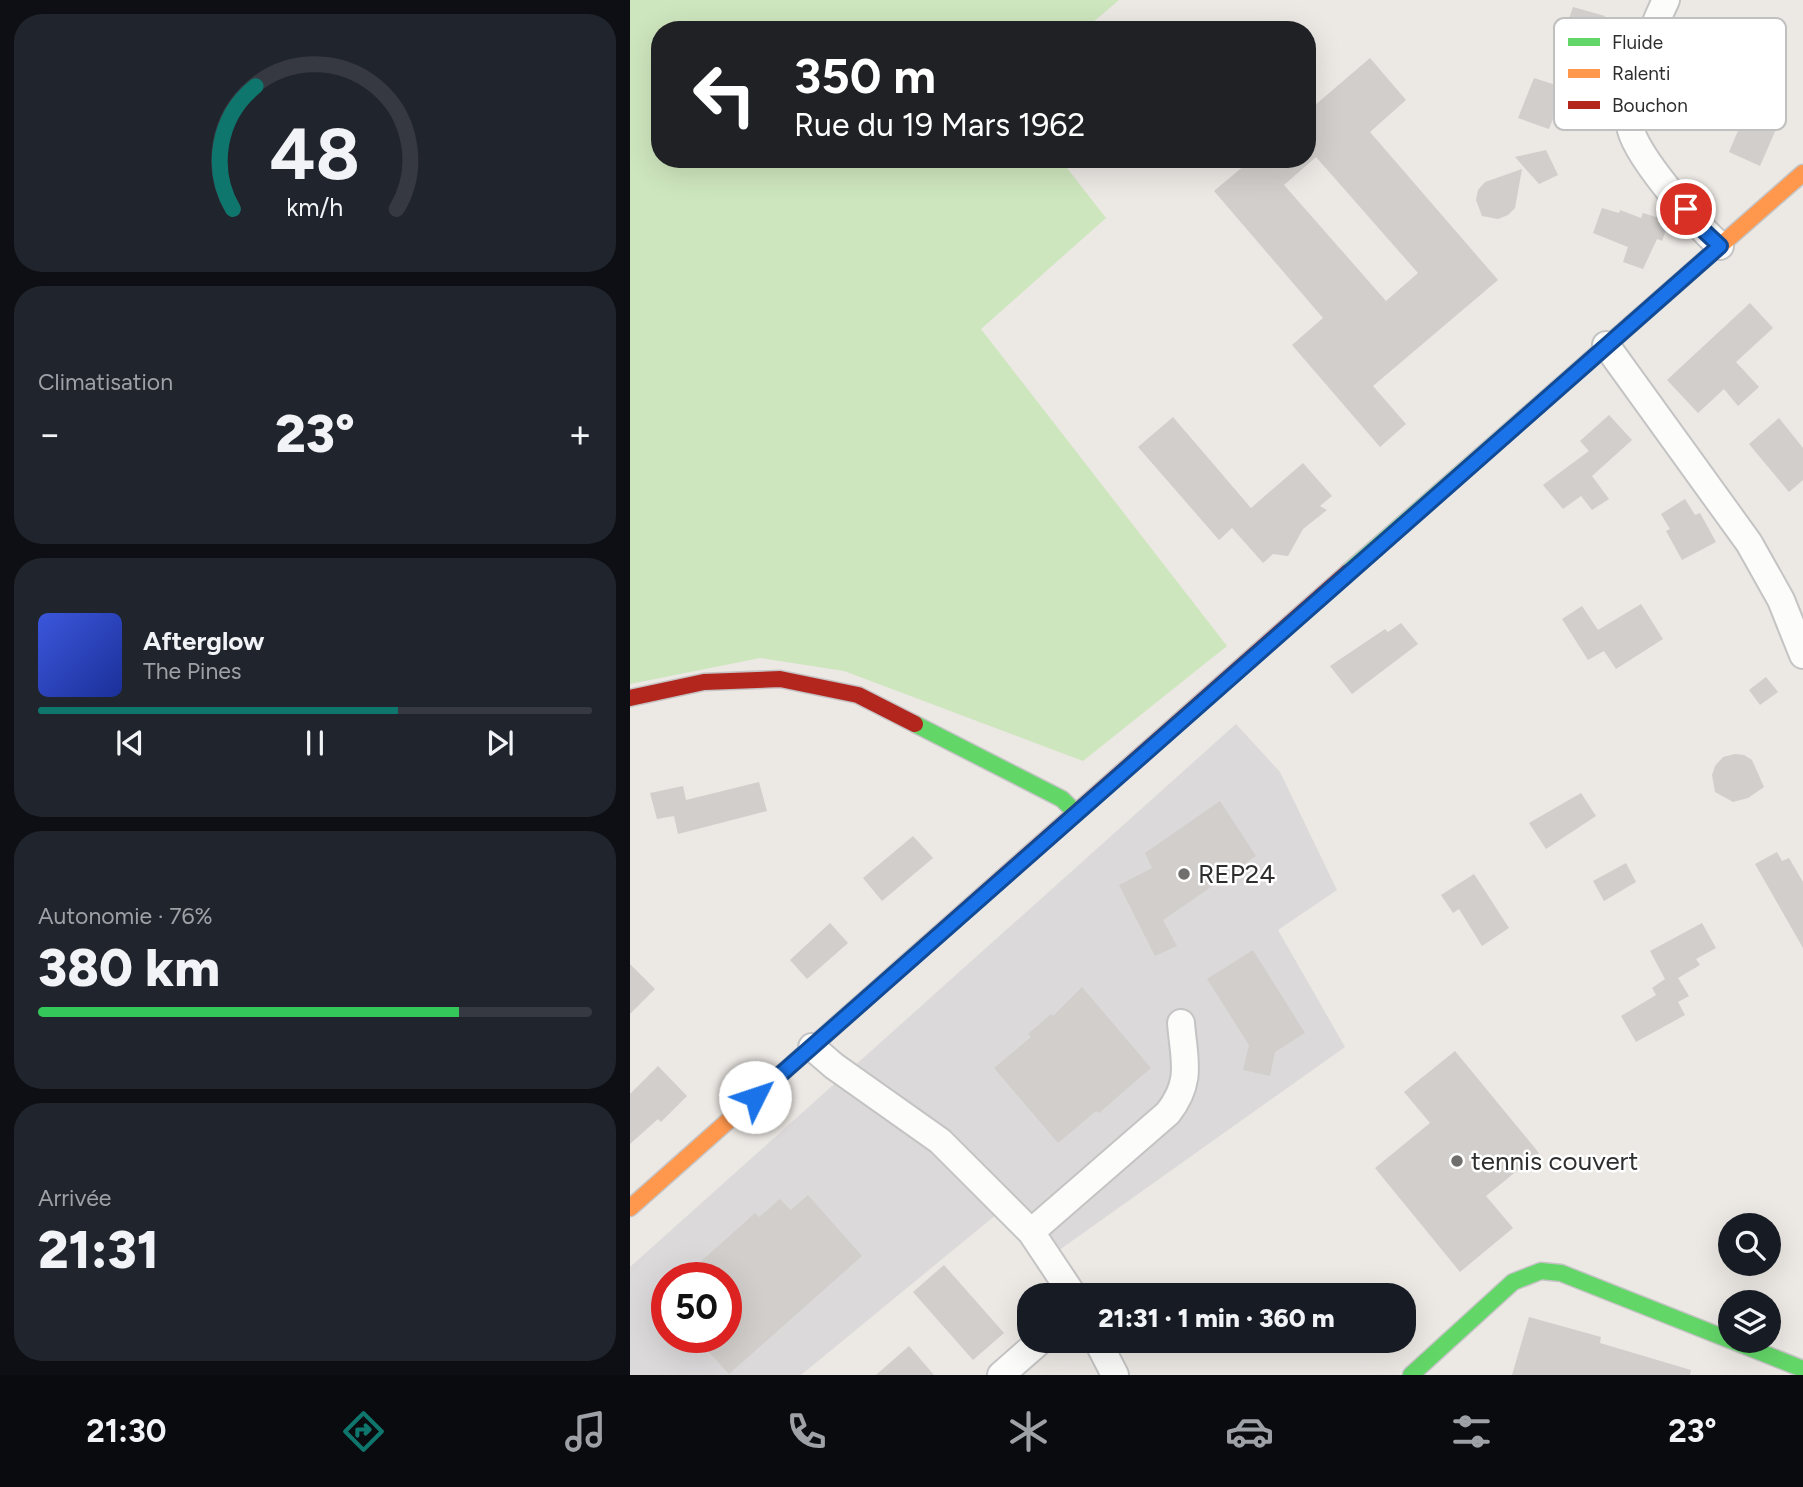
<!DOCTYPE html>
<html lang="fr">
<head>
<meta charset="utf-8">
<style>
	:root { --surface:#171b24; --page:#20242c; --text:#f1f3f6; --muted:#9ea1a6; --line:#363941; --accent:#0f766e }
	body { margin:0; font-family:Figtree,sans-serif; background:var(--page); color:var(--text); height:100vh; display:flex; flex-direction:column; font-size:26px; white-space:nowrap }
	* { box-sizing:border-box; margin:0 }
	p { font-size:23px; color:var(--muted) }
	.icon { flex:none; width:38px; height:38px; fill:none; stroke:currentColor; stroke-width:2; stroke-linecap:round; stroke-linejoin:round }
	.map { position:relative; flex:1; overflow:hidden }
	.drawer { display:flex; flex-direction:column; gap:14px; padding:14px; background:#0d0f14; width:630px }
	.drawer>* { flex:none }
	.hud { position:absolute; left:21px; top:21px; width:665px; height:147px; border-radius:28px; box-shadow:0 7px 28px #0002; background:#202124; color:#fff; overflow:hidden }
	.fabs { position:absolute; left:1088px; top:1213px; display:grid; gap:14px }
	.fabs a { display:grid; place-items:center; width:63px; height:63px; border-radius:50%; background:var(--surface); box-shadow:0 7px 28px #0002; font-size:35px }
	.speed { position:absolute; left:21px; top:1262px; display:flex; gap:14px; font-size:35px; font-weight:700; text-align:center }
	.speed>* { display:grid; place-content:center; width:91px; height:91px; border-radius:50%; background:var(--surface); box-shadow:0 7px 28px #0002; line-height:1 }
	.speed .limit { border:10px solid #d22; background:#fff; color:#111 }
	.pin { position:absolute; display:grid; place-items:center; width:60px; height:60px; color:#fff; margin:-30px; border:4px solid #fff; border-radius:50%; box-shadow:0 2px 7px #0007 }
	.me { position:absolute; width:77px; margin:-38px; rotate:49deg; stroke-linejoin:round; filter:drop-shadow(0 0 5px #0008) }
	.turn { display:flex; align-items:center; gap:24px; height:147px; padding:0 28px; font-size:32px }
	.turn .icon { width:91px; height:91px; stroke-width:2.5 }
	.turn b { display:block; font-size:49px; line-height:60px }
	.big { font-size:52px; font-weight:800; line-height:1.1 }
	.drawer .tile { flex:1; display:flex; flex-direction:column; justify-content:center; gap:10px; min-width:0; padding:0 24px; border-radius:28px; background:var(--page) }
	.drawer .dial { align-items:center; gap:0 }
	.dial svg { height:182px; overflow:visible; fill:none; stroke:var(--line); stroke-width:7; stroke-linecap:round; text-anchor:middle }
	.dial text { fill:var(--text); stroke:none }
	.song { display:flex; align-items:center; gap:21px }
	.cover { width:84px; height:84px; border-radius:10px; background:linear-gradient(135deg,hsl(230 70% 55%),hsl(230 70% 35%)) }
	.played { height:7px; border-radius:4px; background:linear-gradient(90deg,var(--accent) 65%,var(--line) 65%) }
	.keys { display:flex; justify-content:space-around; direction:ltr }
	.heat { display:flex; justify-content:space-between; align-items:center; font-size:38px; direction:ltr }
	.charge { height:10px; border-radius:5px; background:linear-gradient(90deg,#34c759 76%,var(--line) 0) }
	.trip { position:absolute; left:387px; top:1283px; width:399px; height:70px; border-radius:28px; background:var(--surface); box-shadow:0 7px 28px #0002; font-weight:800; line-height:70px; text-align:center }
	.dock { display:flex; height:112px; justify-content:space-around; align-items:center; background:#090b0e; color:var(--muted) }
	.dock .icon { width:49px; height:49px }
	.dock .selected { color:var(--accent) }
	.dock b { font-size:32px; color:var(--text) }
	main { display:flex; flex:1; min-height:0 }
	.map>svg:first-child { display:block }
</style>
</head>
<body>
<main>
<section class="drawer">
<div class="tile dial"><svg viewBox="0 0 100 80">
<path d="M14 69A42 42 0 1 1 86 69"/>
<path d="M14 69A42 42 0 0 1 24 15" stroke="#0f766e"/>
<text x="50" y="56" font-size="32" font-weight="700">48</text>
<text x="50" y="72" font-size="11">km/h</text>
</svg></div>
<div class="tile"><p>Climatisation</p>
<div class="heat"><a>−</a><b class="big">23°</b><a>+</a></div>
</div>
<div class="tile">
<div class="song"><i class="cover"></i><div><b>Afterglow</b><p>The Pines</p></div></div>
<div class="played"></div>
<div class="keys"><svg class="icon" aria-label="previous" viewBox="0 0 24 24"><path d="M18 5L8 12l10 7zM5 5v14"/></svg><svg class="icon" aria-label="pause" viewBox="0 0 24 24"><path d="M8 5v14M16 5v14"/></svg><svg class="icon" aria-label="next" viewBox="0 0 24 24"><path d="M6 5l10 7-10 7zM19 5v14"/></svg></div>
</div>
<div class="tile"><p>Autonomie · 76%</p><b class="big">380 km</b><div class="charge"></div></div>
<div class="tile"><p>Arrivée</p><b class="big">21:31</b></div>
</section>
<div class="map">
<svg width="1173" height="1375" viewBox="0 0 1173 1375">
	<rect width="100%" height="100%" fill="#ece8e4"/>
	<!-- industrial -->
	<path fill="#dcd9db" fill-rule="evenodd" d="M 606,724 L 650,772 L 707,890 L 648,930 L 715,1047 L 411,1263 L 367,1214 L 171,1375 L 0,1375 L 0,1267 ZM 37,1278 L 96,1278 L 96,1337 L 37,1337 Z"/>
	<!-- green -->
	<polygon fill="#cee6be" points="0,0 489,0 454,30 30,30 30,159 430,159 476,218 351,329 597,646 453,761 214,671 130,658 0,684"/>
	<!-- building -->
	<g fill="#d1cecb" fill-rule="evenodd">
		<polygon points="943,7 975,16 959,58 929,47"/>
		<path d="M 740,58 L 776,100 L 740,132 L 868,280 L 743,386 L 776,424 L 750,447 L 662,345 L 693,318 L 584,191 L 622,159 L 677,159 L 677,112 ZM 686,157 L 788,273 L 756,301 L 654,185 Z"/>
		<polygon points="904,78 935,88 919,129 888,118"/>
		<polygon points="1116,112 1147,127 1130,166 1099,152"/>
		<polygon points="916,150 928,175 909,184 885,157"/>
		<polygon points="892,169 885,208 878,215 868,219 852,216 846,200 848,190 855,182"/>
		<polygon points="972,208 989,213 990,210 1011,218 1013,213 1039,221 1032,241 1027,239 1013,269 993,262 998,247 963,233"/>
		<polygon points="1120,303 1143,328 1106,362 1129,387 1108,406 1094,389 1068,413 1037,380"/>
		<polygon points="979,415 1002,440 962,476 979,499 962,510 951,496 933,509 913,485 959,451 950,441"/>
		<polygon points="543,417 621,508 673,463 702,496 690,506 697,510 673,529 658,556 643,554 633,563 602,528 589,540 508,447"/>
		<polygon points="1149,418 1173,448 1173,480 1159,492 1119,444"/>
		<polygon points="1055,499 1065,515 1070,513 1086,542 1052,560 1036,531 1040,529 1031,514"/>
		<polygon points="1011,604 1033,639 986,669 974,651 958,660 932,619 952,606 968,630"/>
		<polygon points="771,623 788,644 722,694 700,666 755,629 758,632"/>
		<polygon points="1136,677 1148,692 1130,705 1119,690"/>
		<polygon points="1105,754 1114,755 1122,760 1134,787 1118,798 1103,802 1085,792 1082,775 1085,766 1093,757"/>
		<polygon points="129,782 137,811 48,834 44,816 27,819 20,793 53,786 56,800"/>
		<polygon points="951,793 966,816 916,849 899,823"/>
		<polygon points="590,801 626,856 533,920 547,946 525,956 489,885 522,868 515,853"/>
		<polygon points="283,836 303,858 252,901 233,878"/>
		<polygon points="1147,852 1152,861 1159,858 1173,882 1173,948 1125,864"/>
		<polygon points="996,863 1006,882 974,901 963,881"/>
		<polygon points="844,874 879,928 852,946 829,909 823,913 811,895"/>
		<polygon points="200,923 218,943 177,979 160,960"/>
		<polygon points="1072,923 1086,948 1066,959 1070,965 1048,978 1059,996 1048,1002 1055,1015 1006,1042 991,1016 1026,995 1022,988 1035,979 1020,951"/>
		<polygon points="623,950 675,1033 645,1052 640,1076 613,1070 619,1045 577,979"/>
		<polygon points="0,964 25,989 0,1014"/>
		<polygon points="452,987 521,1068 469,1113 466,1111 428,1143 364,1068 401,1037 398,1034 421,1014 423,1016"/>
		<polygon points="825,1051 909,1153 856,1196 883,1228 830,1272 745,1168 800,1123 774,1092"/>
		<polygon points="28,1066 57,1096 31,1122 28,1119 0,1144 0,1094"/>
		<polygon points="178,1195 232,1256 99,1374 65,1337 96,1337 96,1278 79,1278 68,1264 125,1213 129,1217 150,1199 161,1210"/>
		<polygon points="314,1265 374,1333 343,1360 283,1292"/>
		<polygon points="899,1317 971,1337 970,1343 1061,1370 1060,1375 882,1375"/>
		<polygon points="279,1346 304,1375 246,1375"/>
	</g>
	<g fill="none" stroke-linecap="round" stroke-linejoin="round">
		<defs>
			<g id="street">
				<path d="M 1036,0 C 1022,28 999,93 1000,125 C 1002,153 1068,226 1090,246"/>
				<polyline points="976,345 1119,543 1151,600 1173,655"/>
				<polyline points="182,1047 204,1066 310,1141 401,1232 443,1295"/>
				<path d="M 401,1232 L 538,1113 C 563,1081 554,1060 551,1023"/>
				<polyline points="467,1340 485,1375"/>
				<polyline points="371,1375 411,1340"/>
			</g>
			<g id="fast">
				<polyline points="718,572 1001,324"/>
				<polyline points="285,724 432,799 446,813"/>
				<polyline points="781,1375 883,1282 911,1271 931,1273 1173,1369"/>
			</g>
			<g id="slow">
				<polyline points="1001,324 1173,173"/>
				<polyline points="0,1208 295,946"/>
			</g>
			<g id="jam">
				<polyline points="0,698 74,682 150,679 228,695 285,724"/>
				<polyline points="295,946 718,572"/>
			</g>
		</defs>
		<!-- street casing -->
		<use href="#street" stroke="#c5c4c5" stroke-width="30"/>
		<!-- fast casing -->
		<use href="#fast" stroke="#c5c4c5" stroke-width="19"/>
		<!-- slow casing -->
		<use href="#slow" stroke="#c5c4c5" stroke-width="19"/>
		<!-- jam casing -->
		<use href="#jam" stroke="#c5c4c5" stroke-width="19"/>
		<!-- street -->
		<use href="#street" stroke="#fcfcfb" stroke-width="26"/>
		<!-- fast -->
		<use href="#fast" stroke="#63d668" stroke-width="16"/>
		<!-- slow -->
		<use href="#slow" stroke="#ff974d" stroke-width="16"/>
		<!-- jam -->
		<use href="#jam" stroke="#b3261e" stroke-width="16"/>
	</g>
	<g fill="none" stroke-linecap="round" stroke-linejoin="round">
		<defs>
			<polyline id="route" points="125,1097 1090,246 1073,230 1056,209"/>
		</defs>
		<!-- route casing -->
		<use href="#route" stroke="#114b97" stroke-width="18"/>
		<!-- route -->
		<use href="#route" stroke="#1a73e8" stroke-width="12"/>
	</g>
	<!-- markers -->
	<g fill="#706f6e" stroke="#fff" stroke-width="2.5">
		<circle cx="554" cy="874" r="7"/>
		<circle cx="827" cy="1161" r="7"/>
	</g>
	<g text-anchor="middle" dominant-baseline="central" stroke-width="5" stroke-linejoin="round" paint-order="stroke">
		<!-- poi labels -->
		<g font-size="26" fill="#2e2e2e" stroke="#fff" text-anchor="start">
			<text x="568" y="874">REP24</text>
			<text x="841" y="1161">tennis couvert</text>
		</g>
	</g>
	<!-- legend -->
	<rect x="924" y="18" width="232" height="112" rx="10" fill="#fff" stroke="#c0c0c0" stroke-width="2"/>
	<rect x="938" y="38" width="32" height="8" fill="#63d668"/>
	<rect x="938" y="69" width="32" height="9" fill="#ff974d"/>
	<rect x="938" y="101" width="32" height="8" fill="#b3261e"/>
	<g font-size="19" fill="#2e2e2e">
		<text x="982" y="49">Fluide</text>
		<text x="982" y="80">Ralenti</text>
		<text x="982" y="112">Bouchon</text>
	</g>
</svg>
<div class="fabs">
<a><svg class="icon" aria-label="search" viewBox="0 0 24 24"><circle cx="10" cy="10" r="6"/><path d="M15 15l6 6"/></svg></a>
<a><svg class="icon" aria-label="layers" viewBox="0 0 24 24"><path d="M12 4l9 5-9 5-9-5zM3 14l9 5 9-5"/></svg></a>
</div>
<div class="speed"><div class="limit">50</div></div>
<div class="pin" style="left:1056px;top:209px;background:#d93025"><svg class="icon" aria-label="arrive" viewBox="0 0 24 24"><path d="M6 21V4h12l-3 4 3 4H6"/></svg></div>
<svg class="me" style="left:125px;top:1097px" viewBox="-20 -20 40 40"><circle r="19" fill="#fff"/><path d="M0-13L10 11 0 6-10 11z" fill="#1a73e8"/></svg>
<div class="trip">21:31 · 1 min · 360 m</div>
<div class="hud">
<div class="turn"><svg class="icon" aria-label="left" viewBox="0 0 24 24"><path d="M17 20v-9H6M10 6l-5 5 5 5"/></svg><div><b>350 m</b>Rue du 19 Mars 1962</div></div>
</div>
</div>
</main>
<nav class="dock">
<b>21:30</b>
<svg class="icon selected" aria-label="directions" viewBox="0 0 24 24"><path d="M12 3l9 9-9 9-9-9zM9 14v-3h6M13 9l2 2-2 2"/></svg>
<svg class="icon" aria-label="music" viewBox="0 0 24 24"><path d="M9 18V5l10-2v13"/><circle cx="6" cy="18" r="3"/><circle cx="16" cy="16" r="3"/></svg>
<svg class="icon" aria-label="phone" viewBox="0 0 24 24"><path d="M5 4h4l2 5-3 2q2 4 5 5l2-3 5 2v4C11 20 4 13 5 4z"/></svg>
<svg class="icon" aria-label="climate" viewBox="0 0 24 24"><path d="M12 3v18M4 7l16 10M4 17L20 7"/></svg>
<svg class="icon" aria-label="car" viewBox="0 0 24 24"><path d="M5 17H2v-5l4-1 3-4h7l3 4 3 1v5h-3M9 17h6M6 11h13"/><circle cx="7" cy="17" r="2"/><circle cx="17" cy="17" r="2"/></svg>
<svg class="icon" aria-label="filters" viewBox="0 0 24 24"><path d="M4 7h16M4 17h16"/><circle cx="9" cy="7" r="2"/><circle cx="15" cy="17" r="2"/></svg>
<b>23°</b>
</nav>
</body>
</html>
